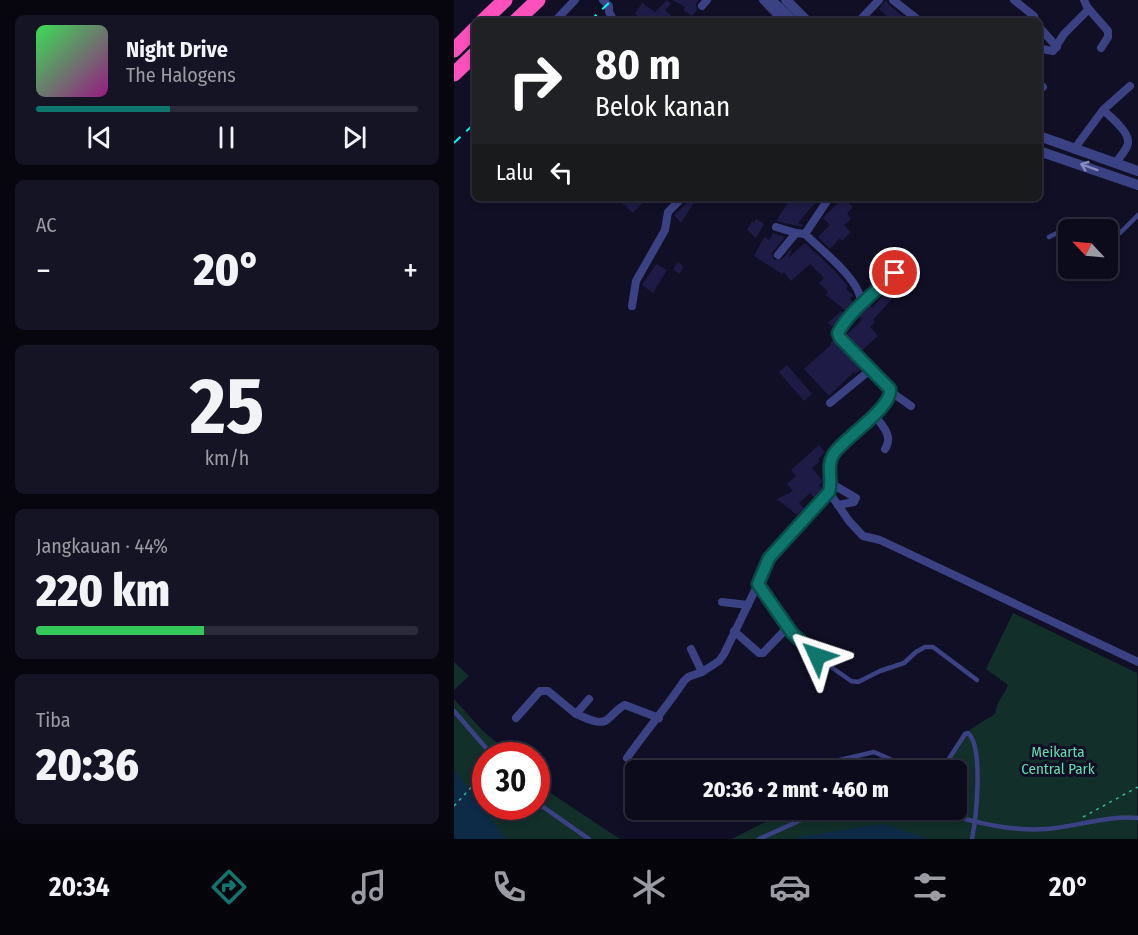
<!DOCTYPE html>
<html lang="id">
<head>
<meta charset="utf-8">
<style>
	:root { --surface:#0c0b1c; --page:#151425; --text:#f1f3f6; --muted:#9a9ba3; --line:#2c2b3b; --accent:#0f766e }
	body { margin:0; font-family:"Fira Sans Condensed",sans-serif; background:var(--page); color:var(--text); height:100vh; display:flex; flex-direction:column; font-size:22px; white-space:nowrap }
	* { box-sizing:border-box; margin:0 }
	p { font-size:20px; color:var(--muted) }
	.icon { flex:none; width:33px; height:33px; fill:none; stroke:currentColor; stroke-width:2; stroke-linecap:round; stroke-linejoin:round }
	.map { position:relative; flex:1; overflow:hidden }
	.panel { display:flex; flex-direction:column; gap:15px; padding:15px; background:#07060f; width:454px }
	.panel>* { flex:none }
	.top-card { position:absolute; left:18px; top:18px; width:570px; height:183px; border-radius:9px; box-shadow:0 3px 9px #0003,0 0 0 2px var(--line); background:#202124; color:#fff; overflow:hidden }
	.needle { width:39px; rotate:296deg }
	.fabs { position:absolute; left:604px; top:219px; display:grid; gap:12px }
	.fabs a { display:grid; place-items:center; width:60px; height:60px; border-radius:9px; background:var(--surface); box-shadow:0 3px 9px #0003,0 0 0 2px var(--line); font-size:30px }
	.speed { position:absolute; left:18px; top:742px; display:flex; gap:12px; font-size:30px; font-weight:700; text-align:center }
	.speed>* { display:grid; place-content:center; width:78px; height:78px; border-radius:50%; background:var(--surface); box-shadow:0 3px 9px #0003,0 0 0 2px var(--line); line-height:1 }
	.speed .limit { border:9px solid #d22; background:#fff; color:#111 }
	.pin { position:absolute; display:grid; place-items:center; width:51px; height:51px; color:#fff; margin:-26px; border:3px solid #fff; border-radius:50%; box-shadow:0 2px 6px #0007 }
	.me { position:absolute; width:66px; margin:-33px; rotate:312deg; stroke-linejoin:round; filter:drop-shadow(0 0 4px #0008) }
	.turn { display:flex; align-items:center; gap:21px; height:126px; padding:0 24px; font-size:27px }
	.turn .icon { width:78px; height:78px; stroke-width:2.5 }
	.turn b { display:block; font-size:42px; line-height:51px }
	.then { display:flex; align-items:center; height:57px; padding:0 24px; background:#0003; gap:12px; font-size:22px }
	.big { font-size:45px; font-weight:800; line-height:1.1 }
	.panel .tile { flex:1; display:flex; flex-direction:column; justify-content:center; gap:9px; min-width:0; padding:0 21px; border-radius:9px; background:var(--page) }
	.panel .dial { align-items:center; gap:0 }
	.dial b { font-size:78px; line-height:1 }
	.song { display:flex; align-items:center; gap:18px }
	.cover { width:72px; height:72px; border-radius:9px; background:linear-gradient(135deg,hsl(130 70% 55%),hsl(310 70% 35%)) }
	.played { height:6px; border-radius:3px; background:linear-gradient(90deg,var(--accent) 35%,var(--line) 35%) }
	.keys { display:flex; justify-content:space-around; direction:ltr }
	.heat { display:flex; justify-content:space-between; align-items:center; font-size:33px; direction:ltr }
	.charge { height:9px; border-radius:4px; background:linear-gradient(90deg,#34c759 44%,var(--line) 0) }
	.trip { position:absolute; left:171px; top:760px; width:342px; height:60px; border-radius:9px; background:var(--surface); box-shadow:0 3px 9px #0003,0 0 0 2px var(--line); font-weight:800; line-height:60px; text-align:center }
	.dock { display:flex; height:96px; justify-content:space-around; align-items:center; background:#05040b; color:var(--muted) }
	.dock .icon { width:42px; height:42px }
	.dock .selected { color:var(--accent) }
	.dock b { font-size:27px; color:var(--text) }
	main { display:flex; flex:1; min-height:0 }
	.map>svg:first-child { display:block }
</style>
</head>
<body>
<main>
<section class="panel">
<div class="tile">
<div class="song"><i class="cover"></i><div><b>Night Drive</b><p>The Halogens</p></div></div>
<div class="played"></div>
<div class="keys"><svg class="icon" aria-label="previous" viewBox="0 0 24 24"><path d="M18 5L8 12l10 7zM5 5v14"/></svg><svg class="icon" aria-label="pause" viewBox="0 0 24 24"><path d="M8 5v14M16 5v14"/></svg><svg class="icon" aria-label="next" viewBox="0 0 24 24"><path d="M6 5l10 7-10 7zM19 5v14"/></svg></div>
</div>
<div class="tile"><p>AC</p>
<div class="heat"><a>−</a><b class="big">20°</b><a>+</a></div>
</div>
<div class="tile dial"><b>25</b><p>km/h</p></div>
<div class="tile"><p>Jangkauan · 44%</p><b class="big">220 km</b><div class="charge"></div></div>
<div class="tile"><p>Tiba</p><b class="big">20:36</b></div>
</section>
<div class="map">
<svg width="684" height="839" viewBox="0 0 684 839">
	<rect width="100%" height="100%" fill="#100f25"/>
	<!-- green -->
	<g fill="#122f2a">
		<path d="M 559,613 L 683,673 L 683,839 L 278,839 L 319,818 L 328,810 L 502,810 L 502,771 L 489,771 C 504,736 509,733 541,714 C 543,700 550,696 554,685 L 532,669 Z"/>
		<polygon points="0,662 15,676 0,690"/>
		<polygon points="0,699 29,731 59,756 32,756 32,807 82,807 83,779 98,794 166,839 0,839"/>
		<polygon points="424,758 454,771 369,771 372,769 408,759"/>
	</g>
	<!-- water -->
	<g fill="#0d2a47">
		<polygon points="0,769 48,834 53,839 0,839"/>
		<polygon points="428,824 476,839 341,839 345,837"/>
	</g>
	<!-- building -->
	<g fill="#1e1b46">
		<polygon points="213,0 217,4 211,10 217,15 215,17 220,21 191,21 181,14 188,3 201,12"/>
		<polygon points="218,0 245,0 242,4 243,10 238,16 229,10 231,7"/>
		<polygon points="432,0 435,5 455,21 432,21 434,17 425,9"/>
		<polygon points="172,198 193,198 179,213 168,203"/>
		<polygon points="234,198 241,201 227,223 220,215 233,203"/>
		<polygon points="337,198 358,198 362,202 344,223 349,225 348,227 322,221"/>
		<polygon points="389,198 399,207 393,213 397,219 390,225 397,232 388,241 386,238 376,249 364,237 376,225 369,218"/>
		<polygon points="302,219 310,224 302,238 293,230 298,221 300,223"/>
		<polygon points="319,233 331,237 318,253 320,260 328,259 339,247 334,258 351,243 380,270 394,286 392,289 399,295 396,299 399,302 392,311 372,295 374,292 365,283 370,278 356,264 337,281 330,272 328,274 300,256 310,237 315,240"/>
		<polygon points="440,247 461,266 449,280 444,277 445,270 431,257"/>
		<polygon points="224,262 230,267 225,274 219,269"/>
		<polygon points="202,264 213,270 199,293 188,285"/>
		<polygon points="444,279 450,285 419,320 421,322 416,327 424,336 407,351 392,335 408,320 404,316 407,312 416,305 418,308"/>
		<polygon points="387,311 390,314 378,327 374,323"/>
		<polygon points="380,340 407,369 401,374 400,372 375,396 350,369 377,345 376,343"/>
		<polygon points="333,365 358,394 350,401 325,372"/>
		<polygon points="365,445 371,452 364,459 366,461 358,468 369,481 365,485 369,489 361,498 356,493 345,503 350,508 343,515 323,499 339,491 333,484 342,476 337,470"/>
	</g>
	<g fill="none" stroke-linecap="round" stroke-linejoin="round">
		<!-- path -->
		<g stroke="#30b69a" stroke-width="1.5" stroke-dasharray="3 4.5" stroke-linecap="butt">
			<polyline points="0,806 32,771"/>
			<polyline points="629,817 684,787"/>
		</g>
		<!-- service -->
		<g stroke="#3b4284" stroke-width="4.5">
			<path d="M 595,237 L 631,219 C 645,220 653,233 666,233 L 684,215"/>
			<polyline points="407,302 414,299 441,273"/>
			<polyline points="373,664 397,681 404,682 426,671 450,663 462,652 471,647 479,647 523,680"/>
			<polyline points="0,711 39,756"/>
			<polyline points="347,769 420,752 463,771"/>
			<path d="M 487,771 L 511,734 L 514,733 C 530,747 522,819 518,839"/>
			<polyline points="82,802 135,839"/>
			<path d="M 477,810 C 514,820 553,832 592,829 C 623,827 652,815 684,818"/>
			<polyline points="305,839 369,810"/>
		</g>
		<!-- minor -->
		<g stroke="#3b4284" stroke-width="8">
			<polyline points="149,0 155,6 155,12 160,21"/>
			<polyline points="309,0 329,21"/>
			<polyline points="439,0 463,19"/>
			<polyline points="560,0 580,16 582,21"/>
			<polyline points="630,0 633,7 654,31 654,37 647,48"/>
			<polyline points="248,6 253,0"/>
			<polyline points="101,21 121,0"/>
			<polyline points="405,21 425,0"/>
			<polyline points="585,27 603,47"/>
			<polyline points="585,51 588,49 599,51 610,34 635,9"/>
			<polyline points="585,84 589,87"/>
			<path d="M 649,110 C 656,116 674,131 674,141 C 675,148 665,157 662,163"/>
			<polyline points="621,148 649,110 676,86"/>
			<polyline points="322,227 342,233 351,234"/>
			<polyline points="324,255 342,233"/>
			<polyline points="178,306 182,281 211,230 214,212 228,198"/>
			<polyline points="437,392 457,406"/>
			<polyline points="376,403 416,370"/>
			<path d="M 420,414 C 428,426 440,436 431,449"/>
			<polyline points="378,484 402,498 400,502 384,505"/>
			<polyline points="375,492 395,521 409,536 426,540 684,662"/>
			<polyline points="268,602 294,605"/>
			<polyline points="280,631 305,653 309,653 334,627"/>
			<polyline points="237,649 248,672 265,661 270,654 304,584"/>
			<path d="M 373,664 L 338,633 L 304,584 L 315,558 L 375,492 L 378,484 L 375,470 L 379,455 L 420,414 L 437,392 L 386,338 L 384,333 L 386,328 L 407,302 C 406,279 367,250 351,234 L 375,198"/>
			<path d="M 135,699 L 122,714 C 133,718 147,727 155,718 C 161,713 164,708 171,705 L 205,718"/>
			<polyline points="62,718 86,691 94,691 122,714"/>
			<path d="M 173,758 C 191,732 212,708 230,681 L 234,677 L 248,672"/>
		</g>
		<!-- tertiary -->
		<g stroke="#3b4284" stroke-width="10">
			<polyline points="317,0 339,21"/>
			<polyline points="332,0 353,21"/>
			<polyline points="585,136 684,171"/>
			<polyline points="585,151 684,185"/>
		</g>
		<!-- motorway -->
		<g stroke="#fd50bc" stroke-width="15">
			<polyline points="29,21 51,0"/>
			<polyline points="62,21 84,0"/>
			<polyline points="0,50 21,29"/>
			<polyline points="0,74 21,54"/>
		</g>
		<!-- rail -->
		<g stroke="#03fbf0" stroke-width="2" stroke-dasharray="9 8" stroke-linecap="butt">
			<polyline points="136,21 158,0"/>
			<polyline points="0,143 21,123"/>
		</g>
	</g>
	<!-- one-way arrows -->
	<defs><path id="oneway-shaft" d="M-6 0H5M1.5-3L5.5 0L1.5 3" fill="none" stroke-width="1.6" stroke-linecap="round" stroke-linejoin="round" transform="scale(1.5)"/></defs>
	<use stroke="#888cc1" href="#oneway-shaft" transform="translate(635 167) rotate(-160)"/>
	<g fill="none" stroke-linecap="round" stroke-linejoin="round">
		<defs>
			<path id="route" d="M 363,656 L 338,633 L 304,584 L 315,558 L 375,492 C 379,480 372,467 379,455 C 388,439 439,408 436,389 L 386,338 L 384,333 C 395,311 424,290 441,273"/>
		</defs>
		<!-- route casing -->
		<use href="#route" stroke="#0a4d48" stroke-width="15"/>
		<!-- route -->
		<use href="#route" stroke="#0f766e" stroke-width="10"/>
	</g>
	<g text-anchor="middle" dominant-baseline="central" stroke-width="6" stroke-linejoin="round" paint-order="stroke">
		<!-- park labels -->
		<g font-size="15" fill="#60deac" stroke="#100f25">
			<text x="604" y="752">Meikarta<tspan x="604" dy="17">Central Park</tspan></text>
		</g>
	</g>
</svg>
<div class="fabs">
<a><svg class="needle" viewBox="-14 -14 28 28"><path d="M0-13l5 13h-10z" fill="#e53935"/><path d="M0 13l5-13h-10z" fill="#9a9ba3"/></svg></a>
</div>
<div class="speed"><div class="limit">30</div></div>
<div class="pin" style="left:441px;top:273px;background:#d93025"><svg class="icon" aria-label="arrive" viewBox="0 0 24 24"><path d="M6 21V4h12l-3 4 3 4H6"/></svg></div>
<svg class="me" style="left:363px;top:656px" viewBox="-20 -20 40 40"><path d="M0-17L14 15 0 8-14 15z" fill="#0f766e" stroke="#fff" stroke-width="4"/></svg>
<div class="trip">20:36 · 2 mnt · 460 m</div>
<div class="top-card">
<div class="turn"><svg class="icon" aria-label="right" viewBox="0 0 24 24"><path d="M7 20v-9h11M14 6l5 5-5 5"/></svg><div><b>80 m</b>Belok kanan</div></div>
<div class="then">Lalu<svg class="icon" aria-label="left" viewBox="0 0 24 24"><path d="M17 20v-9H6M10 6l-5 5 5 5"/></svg></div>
</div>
</div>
</main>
<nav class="dock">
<b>20:34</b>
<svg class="icon selected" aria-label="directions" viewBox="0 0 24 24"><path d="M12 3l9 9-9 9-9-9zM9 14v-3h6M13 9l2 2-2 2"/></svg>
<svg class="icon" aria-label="music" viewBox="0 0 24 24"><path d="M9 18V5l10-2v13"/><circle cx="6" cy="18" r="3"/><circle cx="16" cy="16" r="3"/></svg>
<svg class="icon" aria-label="phone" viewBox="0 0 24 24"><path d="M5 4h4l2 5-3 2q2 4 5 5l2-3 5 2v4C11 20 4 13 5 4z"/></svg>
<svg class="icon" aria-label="climate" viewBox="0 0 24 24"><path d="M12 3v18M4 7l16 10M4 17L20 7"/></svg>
<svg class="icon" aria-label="car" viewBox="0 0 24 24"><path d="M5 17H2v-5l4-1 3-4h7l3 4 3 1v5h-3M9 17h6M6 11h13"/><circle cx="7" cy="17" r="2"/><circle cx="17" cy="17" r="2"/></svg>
<svg class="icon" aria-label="filters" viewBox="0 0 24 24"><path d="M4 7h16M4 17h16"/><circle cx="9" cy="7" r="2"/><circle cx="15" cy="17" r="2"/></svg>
<b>20°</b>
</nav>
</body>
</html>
